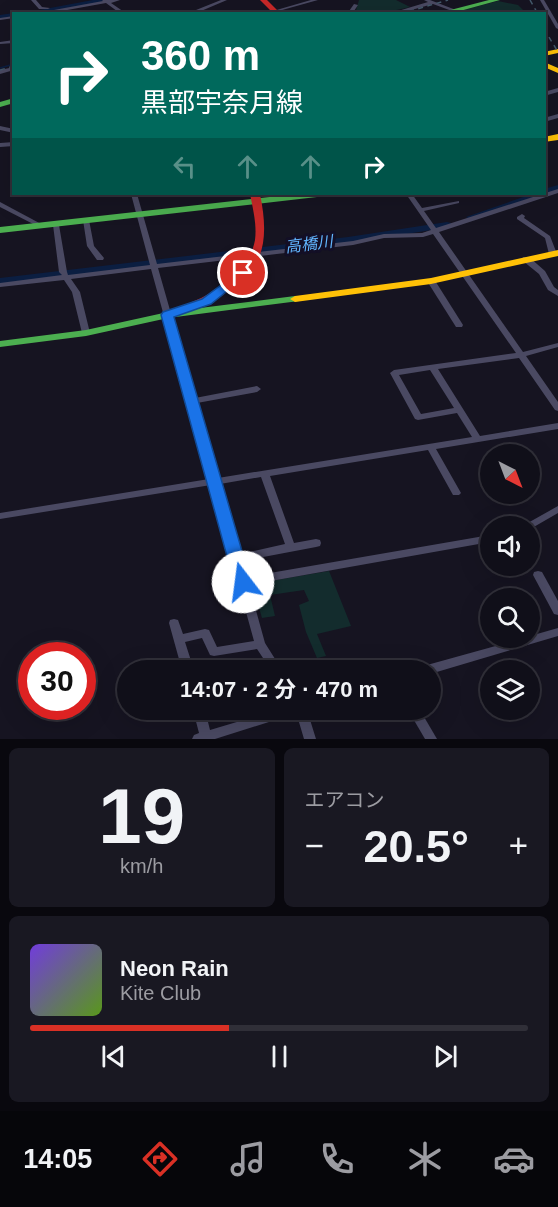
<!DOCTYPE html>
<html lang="ja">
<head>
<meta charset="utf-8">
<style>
	:root { --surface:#100f19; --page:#191822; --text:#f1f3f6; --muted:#9c9ca2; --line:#302f38; --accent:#d93025 }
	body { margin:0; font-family:Arial,"Noto Sans JP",sans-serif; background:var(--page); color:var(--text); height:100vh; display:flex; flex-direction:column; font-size:22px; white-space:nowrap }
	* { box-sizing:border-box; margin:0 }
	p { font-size:20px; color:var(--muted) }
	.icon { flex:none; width:33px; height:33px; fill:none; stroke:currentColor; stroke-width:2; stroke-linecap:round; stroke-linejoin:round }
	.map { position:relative; height:739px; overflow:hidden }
	.side { display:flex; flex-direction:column; gap:9px; padding:9px; background:#09080e; flex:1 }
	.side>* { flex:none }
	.hud { position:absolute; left:12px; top:12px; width:534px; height:183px; border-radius:0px; box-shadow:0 6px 24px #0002,0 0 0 2px var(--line); background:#00695c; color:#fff; overflow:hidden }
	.needle { width:39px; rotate:138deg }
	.fabs { position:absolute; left:480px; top:444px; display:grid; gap:12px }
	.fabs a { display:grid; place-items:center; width:60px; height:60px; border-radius:50%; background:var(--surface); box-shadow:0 6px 24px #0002,0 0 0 2px var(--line); font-size:30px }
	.speed { position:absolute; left:18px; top:642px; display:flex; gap:12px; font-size:30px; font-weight:700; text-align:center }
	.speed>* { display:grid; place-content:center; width:78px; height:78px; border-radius:50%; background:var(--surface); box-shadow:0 6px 24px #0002,0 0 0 2px var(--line); line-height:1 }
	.speed .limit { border:9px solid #d22; background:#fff; color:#111 }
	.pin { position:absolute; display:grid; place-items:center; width:51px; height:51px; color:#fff; margin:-26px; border:3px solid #fff; border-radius:50%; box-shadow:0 2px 6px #0007 }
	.me { position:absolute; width:66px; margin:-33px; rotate:345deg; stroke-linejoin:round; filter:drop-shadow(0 0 4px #0008) }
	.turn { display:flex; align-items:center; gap:21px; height:126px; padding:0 30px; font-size:27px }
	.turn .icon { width:78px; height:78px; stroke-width:2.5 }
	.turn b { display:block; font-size:42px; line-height:51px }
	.lanes { display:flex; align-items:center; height:57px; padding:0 30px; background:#0003; justify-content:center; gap:30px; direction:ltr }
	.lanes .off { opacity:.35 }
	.big { font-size:45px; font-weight:700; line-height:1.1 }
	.side .tile { flex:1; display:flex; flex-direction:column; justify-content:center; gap:9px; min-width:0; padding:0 21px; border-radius:9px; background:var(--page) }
	.side .dial { align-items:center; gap:0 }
	.dial b { font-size:78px; line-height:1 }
	.song { display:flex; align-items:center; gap:18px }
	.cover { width:72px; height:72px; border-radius:9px; background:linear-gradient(135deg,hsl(260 70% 55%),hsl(90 70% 35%)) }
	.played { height:6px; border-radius:3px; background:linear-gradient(90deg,var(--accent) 40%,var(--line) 40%) }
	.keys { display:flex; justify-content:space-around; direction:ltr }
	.heat { display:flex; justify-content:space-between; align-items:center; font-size:33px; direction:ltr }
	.side .tiles { flex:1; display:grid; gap:9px; grid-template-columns:1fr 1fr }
	.tile:last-child { grid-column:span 2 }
	.trip { position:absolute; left:117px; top:660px; width:324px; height:60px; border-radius:30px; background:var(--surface); box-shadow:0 6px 24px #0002,0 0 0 2px var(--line); font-weight:700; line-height:60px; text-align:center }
	.tab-bar { display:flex; height:96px; justify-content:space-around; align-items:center; background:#06060a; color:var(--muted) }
	.tab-bar .icon { width:42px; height:42px }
	.tab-bar .on { color:var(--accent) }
	.tab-bar b { font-size:27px; color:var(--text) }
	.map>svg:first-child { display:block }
</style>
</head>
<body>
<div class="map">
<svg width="558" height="739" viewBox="0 0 558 739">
	<rect width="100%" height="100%" fill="#161421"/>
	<!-- green -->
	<g fill="#132c2d">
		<polygon points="359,0 396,0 410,7 383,13 355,14"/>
		<polygon points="498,1 518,5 526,13 449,14"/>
		<polygon points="329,571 351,626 317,634 326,656 317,658 306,632 299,605 309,601 304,590 270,595 275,616 262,618 252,584"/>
	</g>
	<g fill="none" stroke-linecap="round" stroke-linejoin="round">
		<!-- stream -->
		<g stroke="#0b1e41" stroke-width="1.5">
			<polyline points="411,11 414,14"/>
			<polyline points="0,68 14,64"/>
		</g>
		<!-- river -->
		<g fill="#0b1e41" fill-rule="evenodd">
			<polygon points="93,0 111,0 38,14 18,14"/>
			<polygon points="14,13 17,14 14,14 14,17 0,19 0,15"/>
			<polygon points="558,185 558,191 475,219 471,220 466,217 532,194 544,194 544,189"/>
			<polygon points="447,222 451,223 451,227 348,243 0,286 0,278 348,237"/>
		</g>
		<!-- street -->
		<g fill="#4a4962" fill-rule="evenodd">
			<polygon points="31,0 36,0 42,7 50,8 48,9 39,9"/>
			<polygon points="102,0 120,0 111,3 127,14 121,14 106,3 45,14 32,14 103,1"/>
			<polygon points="221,0 227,0 194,14 186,14"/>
			<polygon points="311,0 318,0 275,12 273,11"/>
			<polygon points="424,0 430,0 456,10 452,11 433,4 397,14 388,14 428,2"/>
			<polygon points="540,0 544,0 558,24 558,29 556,28"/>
			<polygon points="354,4 358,5 352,14 347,14"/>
			<polygon points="14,16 14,18 0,20 0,18"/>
			<polygon points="14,40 14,43 0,44 0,42"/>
			<polygon points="14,67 14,70 0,74 0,70"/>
			<polygon points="558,88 558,92 544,96 544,92"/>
			<polygon points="558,114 558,118 544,122 544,118"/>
			<polygon points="0,126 14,129 14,133 0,130"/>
			<polygon points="14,142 14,146 0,147 0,143"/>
			<path d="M 558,189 L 558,193 L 439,232 L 523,352 L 558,343 L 558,347 L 526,356 L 558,402 L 558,411 L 555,410 L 519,358 L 438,369 L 480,436 L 558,423 L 558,429 L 436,449 L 461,493 L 459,495 L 453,495 L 428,450 L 270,476 L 294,543 L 316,539 L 320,540 L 321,543 L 320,546 L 316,547 L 242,561 L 247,577 L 490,535 L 490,542 L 249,585 L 265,643 L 282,670 L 271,670 L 257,649 L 214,656 L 210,655 L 202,638 L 185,642 L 194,670 L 182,670 L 169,623 L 170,620 L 174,619 L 178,620 L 183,634 L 205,629 L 209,630 L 217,647 L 254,641 L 211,485 L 0,519 L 0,513 L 209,479 L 151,269 L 71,279 L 80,292 L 90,333 L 86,335 L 82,333 L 72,292 L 64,280 L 0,287 L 0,283 L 62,275 L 59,272 L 53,225 L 54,224 L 58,224 L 59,225 L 67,272 L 68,275 L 150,265 L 131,194 L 137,194 L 157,264 L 353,241 L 384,234 L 422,233 L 431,230 L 406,194 L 412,194 L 422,208 L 459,201 L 459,203 L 424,211 L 436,228 ZM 433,234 L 516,353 L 394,370 L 390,373 L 415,419 L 418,420 L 457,413 L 472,437 L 218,478 L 197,403 L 257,392 L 261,389 L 257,386 L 195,398 L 158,268 L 353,245 L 384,238 L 423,237 ZM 430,370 L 454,408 L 421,414 L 399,375 ZM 261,477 L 285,544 L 240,554 L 220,484 Z"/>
			<polygon points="0,202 43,225 44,226 41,228 39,227 0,207"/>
			<polygon points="522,214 525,216 524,218 550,236 557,254 556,256 553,256 549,254 545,238 517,219 517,217"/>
			<polygon points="86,218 89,220 94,246 104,258 103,260 97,260 87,246 83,220"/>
			<polygon points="523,257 529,257 545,271 554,287 558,290 558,296 548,290 539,274 523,261 522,259"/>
			<polygon points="428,279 434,279 463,325 462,327 456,327 427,281"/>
			<polygon points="558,506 558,513 532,528 530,529 530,526 524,526 526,524"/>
			<polygon points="538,571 542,572 558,601 558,615 554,614 533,575 534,572"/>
			<polygon points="558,628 558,636 430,674 430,670 421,670 423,667 427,665 524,638 530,638 530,636"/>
			<polygon points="193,710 205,710 210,730 277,710 307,710 316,739 304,739 296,712 291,715 215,739 192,739 194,735 199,733"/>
			<polygon points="408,710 420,710 437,739 425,739"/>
		</g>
		<!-- fast -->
		<g fill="#4caf50" fill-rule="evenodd">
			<polygon points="489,0 500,0 449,14 435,14"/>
			<polygon points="14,98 14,103 0,107 0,102"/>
			<polygon points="296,194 322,194 317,197 0,233 0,227"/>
			<polygon points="295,296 299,297 300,299 299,301 168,318 86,336 0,347 0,341 86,330 168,312"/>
		</g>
		<!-- slow -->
		<g fill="#ffc107" fill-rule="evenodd">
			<polygon points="558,49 558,53 544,56 544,52"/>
			<polygon points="544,62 558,68 558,73 544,67"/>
			<polygon points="558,134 558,140 544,142 544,137"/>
			<polygon points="558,250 558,256 431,284 295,302 290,299 295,296 431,278"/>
		</g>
		<!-- jam -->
		<g fill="#c62828" fill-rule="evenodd">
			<polygon points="260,0 267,0 281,14 274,14"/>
			<path d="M 250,194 L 260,194 C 273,256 256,281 199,307 C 189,311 175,319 164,317 L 162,315 L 164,313 C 199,300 247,283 255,240 C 257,225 253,209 250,194 Z"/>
		</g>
		<!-- rail -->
		<g stroke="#43596b" stroke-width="1.5" stroke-dasharray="5 4.5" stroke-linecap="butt">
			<polyline points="530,0 538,14"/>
			<polyline points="400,14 448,0"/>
			<polyline points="544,29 558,52"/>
			<polyline points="0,70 14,66"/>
		</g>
	</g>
	<!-- route -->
	<polygon fill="#1a73e8" stroke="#114b97" stroke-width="1.5" points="243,269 249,273 247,275 211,304 174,317 251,582 249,587 243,589 237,587 234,582 161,315 163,312 202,299"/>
	<g text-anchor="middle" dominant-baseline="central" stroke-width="6" stroke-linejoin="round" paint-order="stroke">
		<!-- water labels -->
		<g font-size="16" font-style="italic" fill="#62b6ff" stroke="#130f26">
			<text transform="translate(309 244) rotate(-7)">高橋川</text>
		</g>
	</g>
</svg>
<div class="fabs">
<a><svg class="needle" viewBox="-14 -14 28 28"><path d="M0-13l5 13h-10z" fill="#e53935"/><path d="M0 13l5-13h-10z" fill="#9c9ca2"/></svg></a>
<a><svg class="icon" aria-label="sound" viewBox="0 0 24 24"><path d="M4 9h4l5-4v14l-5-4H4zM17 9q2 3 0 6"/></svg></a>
<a><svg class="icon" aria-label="search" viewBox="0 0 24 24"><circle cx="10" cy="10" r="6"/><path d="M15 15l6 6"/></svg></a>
<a><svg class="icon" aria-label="layers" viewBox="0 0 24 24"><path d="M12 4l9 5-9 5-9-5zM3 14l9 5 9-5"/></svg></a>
</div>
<div class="speed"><div class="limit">30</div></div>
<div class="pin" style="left:243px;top:273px;background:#d93025"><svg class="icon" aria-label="arrive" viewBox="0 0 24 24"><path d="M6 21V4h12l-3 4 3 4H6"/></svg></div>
<svg class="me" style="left:243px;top:582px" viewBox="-20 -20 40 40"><circle r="19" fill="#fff"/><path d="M0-13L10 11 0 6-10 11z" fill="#1a73e8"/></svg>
<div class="trip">14:07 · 2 分 · 470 m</div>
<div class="hud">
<div class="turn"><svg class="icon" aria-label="right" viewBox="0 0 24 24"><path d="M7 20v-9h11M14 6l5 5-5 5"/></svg><div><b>360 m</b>黒部宇奈月線</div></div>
<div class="lanes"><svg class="icon off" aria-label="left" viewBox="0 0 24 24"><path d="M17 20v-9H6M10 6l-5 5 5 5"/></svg><svg class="icon off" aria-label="ahead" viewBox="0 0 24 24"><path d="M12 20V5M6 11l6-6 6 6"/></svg><svg class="icon off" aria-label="ahead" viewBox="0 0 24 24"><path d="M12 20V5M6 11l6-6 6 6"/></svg><svg class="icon" aria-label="right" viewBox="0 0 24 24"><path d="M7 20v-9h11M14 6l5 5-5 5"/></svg></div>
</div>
</div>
<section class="side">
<div class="tiles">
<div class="tile dial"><b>19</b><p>km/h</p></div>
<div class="tile"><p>エアコン</p>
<div class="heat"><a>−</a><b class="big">20.5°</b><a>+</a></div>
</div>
<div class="tile">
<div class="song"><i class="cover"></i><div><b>Neon Rain</b><p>Kite Club</p></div></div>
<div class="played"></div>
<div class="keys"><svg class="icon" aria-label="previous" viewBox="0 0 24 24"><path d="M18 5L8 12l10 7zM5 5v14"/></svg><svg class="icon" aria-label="pause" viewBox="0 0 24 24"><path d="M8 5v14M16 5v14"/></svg><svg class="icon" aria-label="next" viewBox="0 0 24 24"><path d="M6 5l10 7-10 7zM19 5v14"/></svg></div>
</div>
</div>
</section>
<nav class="tab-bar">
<b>14:05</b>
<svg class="icon on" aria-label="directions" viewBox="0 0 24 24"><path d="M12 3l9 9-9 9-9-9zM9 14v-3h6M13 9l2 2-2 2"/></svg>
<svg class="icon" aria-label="music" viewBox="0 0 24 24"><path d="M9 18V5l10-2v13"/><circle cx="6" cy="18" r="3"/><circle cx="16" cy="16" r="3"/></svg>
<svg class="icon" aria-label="phone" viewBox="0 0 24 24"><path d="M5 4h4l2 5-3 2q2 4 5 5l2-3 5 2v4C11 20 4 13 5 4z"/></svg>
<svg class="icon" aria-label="climate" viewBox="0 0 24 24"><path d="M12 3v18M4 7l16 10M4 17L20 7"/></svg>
<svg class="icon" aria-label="car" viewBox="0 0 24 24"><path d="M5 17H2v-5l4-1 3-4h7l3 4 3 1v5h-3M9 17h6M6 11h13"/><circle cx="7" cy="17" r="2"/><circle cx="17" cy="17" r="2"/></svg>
</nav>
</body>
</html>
